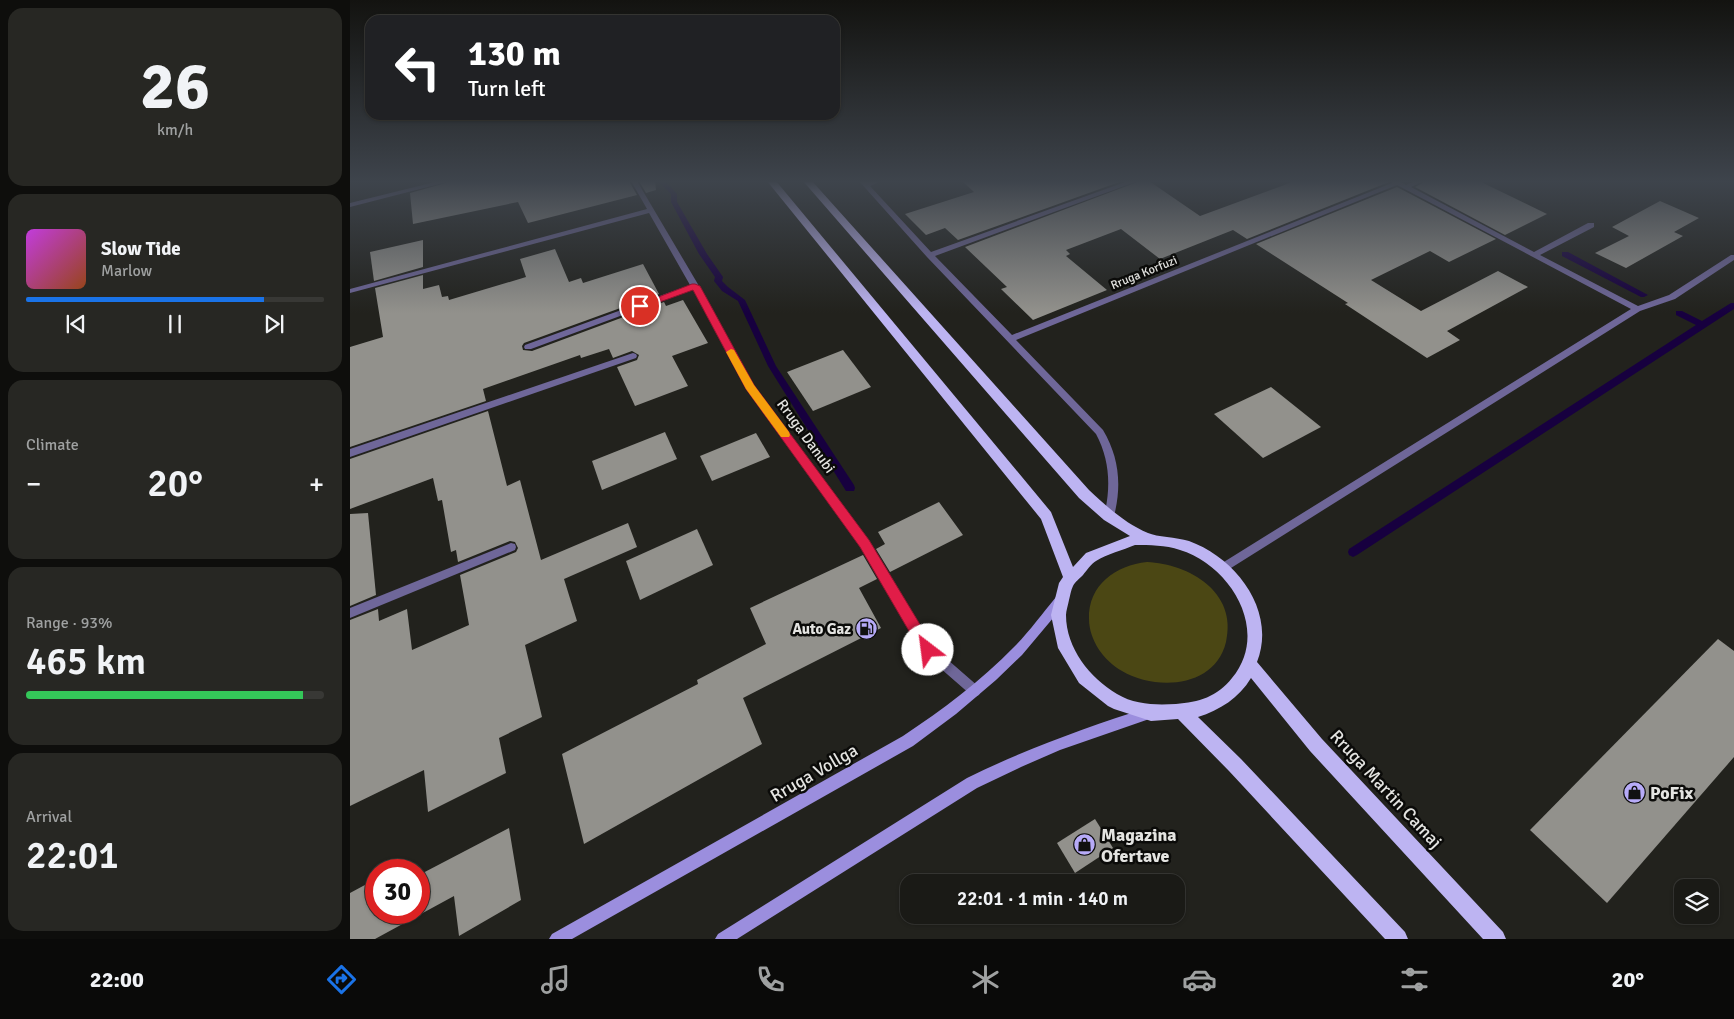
<!DOCTYPE html>
<html lang="en">
<head>
<meta charset="utf-8">
<style>
	:root { --surface:#1a1a16; --page:#272723; --text:#f1f3f6; --muted:#9fa1a1; --line:#383835; --accent:#1a73e8 }
	body { margin:0; font-family:Signika,sans-serif; background:var(--page); color:var(--text); height:100vh; display:flex; flex-direction:column; font-size:19px; white-space:nowrap }
	* { box-sizing:border-box; margin:0 }
	p { font-size:16px; color:var(--muted) }
	.icon { flex:none; width:28px; height:28px; fill:none; stroke:currentColor; stroke-width:2; stroke-linecap:round; stroke-linejoin:round }
	.map { position:relative; flex:1; overflow:hidden }
	.side { display:flex; flex-direction:column; gap:8px; padding:8px; background:#0e0e0c; width:350px }
	.side>* { flex:none }
	.banner { position:absolute; left:15px; top:15px; width:475px; height:105px; border-radius:15px; box-shadow:0 1px 4px #0004,0 0 0 1px var(--line); background:#202124; color:#fff; overflow:hidden }
	.fabs { position:absolute; left:1324px; top:879px; display:grid; gap:10px }
	.fabs a { display:grid; place-items:center; width:45px; height:45px; border-radius:10px; background:var(--surface); box-shadow:0 1px 4px #0004,0 0 0 1px var(--line); font-size:25px }
	.speed { position:absolute; left:15px; top:859px; display:flex; gap:10px; font-size:25px; font-weight:700; text-align:center }
	.speed>* { display:grid; place-content:center; width:65px; height:65px; border-radius:50%; background:var(--surface); box-shadow:0 1px 4px #0004,0 0 0 1px var(--line); line-height:1 }
	.speed .limit { border:8px solid #d22; background:#fff; color:#111 }
	.pin { position:absolute; display:grid; place-items:center; width:42px; height:42px; color:#fff; margin:-21px; border:2px solid #fff; border-radius:50%; box-shadow:0 1px 5px #0007 }
	.me { position:absolute; width:55px; margin:-28px; rotate:330deg; stroke-linejoin:round; filter:drop-shadow(0 0 4px #0008) }
	.turn { display:flex; align-items:center; gap:18px; height:105px; padding:0 20px; font-size:22px }
	.turn .icon { width:65px; height:65px; stroke-width:2.5 }
	.turn b { display:block; font-size:35px; line-height:42px }
	.big { font-size:38px; font-weight:600; line-height:1.1 }
	.side .card { flex:1; display:flex; flex-direction:column; justify-content:center; gap:8px; min-width:0; padding:0 18px; border-radius:15px; background:var(--page) }
	.side .dial { align-items:center; gap:0 }
	.dial b { font-size:65px; line-height:1 }
	.song { display:flex; align-items:center; gap:15px }
	.cover { width:60px; height:60px; border-radius:8px; background:linear-gradient(135deg,hsl(290 70% 55%),hsl(20 70% 35%)) }
	.played { height:5px; border-radius:2px; background:linear-gradient(90deg,var(--accent) 80%,var(--line) 80%) }
	.keys { display:flex; justify-content:space-around; direction:ltr }
	.heat { display:flex; justify-content:space-between; align-items:center; font-size:28px; direction:ltr }
	.charge { height:8px; border-radius:4px; background:linear-gradient(90deg,#34c759 93%,var(--line) 0) }
	.trip { position:absolute; left:550px; top:874px; width:285px; height:50px; border-radius:15px; background:var(--surface); box-shadow:0 1px 4px #0004,0 0 0 1px var(--line); font-weight:600; line-height:50px; text-align:center }
	.dock { display:flex; height:80px; justify-content:space-around; align-items:center; background:#0a0a09; color:var(--muted) }
	.dock .icon { width:35px; height:35px }
	.dock .on { color:var(--accent) }
	.dock b { font-size:22px; color:var(--text) }
	main { display:flex; flex:1; min-height:0 }
	.map>svg:first-child { display:block }
</style>
</head>
<body>
<main>
<section class="side">
<div class="card dial"><b>26</b><p>km/h</p></div>
<div class="card">
<div class="song"><i class="cover"></i><div><b>Slow Tide</b><p>Marlow</p></div></div>
<div class="played"></div>
<div class="keys"><svg class="icon" aria-label="previous" viewBox="0 0 24 24"><path d="M18 5L8 12l10 7zM5 5v14"/></svg><svg class="icon" aria-label="pause" viewBox="0 0 24 24"><path d="M8 5v14M16 5v14"/></svg><svg class="icon" aria-label="next" viewBox="0 0 24 24"><path d="M6 5l10 7-10 7zM19 5v14"/></svg></div>
</div>
<div class="card"><p>Climate</p>
<div class="heat"><a>−</a><b class="big">20°</b><a>+</a></div>
</div>
<div class="card"><p>Range · 93%</p><b class="big">465 km</b><div class="charge"></div></div>
<div class="card"><p>Arrival</p><b class="big">22:01</b></div>
</section>
<div class="map">
<svg width="1384" height="939" viewBox="0 0 1384 939">
	<rect width="100%" height="100%" fill="#22221d"/>
	<!-- green -->
	<path fill="#4b4714" d="M 797,562 C 839,564 888,592 876,642 C 865,688 806,691 772,671 C 754,661 739,640 739,619 C 738,585 766,565 797,562 Z"/>
	<g fill="none" stroke-linecap="round" stroke-linejoin="round">
		<!-- stream -->
		<g fill="#17003f" fill-rule="evenodd">
			<polygon points="308,181 315,181 327,194 327,202 357,254 373,277 372,281 378,287 395,300 426,366 504,485 505,488 504,491 496,491 418,366 388,301 372,291 364,281 365,277 349,254 321,202 321,194"/>
			<polygon points="1212,252 1218,252 1298,295 1294,297 1291,297 1212,256"/>
			<polygon points="1381,303 1384,303 1384,309 1007,555 1003,557 999,555 998,552 999,549 1346,325 1326,315 1326,311 1332,311 1352,321"/>
		</g>
	</g>
	<!-- building -->
	<g fill="#92918c">
		<polygon points="103,181 279,181 287,195 178,223 168,202 63,224 60,193"/>
		<polygon points="289,181 305,181 306,190 296,193"/>
		<polygon points="612,181 772,181 608,240 595,228 576,235 555,214 624,192"/>
		<polygon points="790,181 799,181 850,216 945,181 1039,182 897,239 883,230 810,259 771,229 716,250 720,254 716,256 757,290 683,320 651,289 657,287 615,247"/>
		<polygon points="1076,181 1129,181 1197,214 1155,235 1065,187"/>
		<polygon points="1047,187 1146,239 1099,262 1080,251 1021,280 1071,311 1148,271 1178,287 1097,331 1110,340 1077,358 995,304 998,303 906,244"/>
		<polygon points="1310,201 1349,218 1324,232 1333,236 1276,268 1245,253 1279,236 1262,227"/>
		<polygon points="73,240 73,267 24,281 20,252"/>
		<polygon points="205,249 219,282 231,278 233,283 293,264 309,294 174,343 172,346 173,350 182,351 314,302 316,306 333,300 358,343 322,356 338,386 285,406 267,367 287,360 289,355 282,351 263,358 259,349 231,358 230,355 133,389 136,401 0,447 0,347 33,337 25,288 73,275 73,289 89,285 92,297 98,296 99,300 176,277 170,259"/>
		<polygon points="493,350 521,387 463,411 437,372"/>
		<polygon points="921,387 971,427 913,458 864,414"/>
		<polygon points="138,411 157,486 170,480 191,560 278,523 287,547 214,579 227,621 175,645 192,717 149,738 156,773 78,812 74,770 0,806 0,620 28,609 29,621 57,609 62,650 119,625 110,575 166,552 168,548 165,542 160,541 108,562 106,550 101,552 92,500 88,501 83,478 0,509 0,459"/>
		<polygon points="315,432 327,459 252,490 242,461"/>
		<polygon points="406,433 420,457 362,481 350,456"/>
		<polygon points="589,502 613,535 540,572 526,549 535,544 528,532"/>
		<polygon points="18,513 26,595 0,606 0,514"/>
		<polygon points="347,529 363,565 290,600 276,561"/>
		<polygon points="513,555 527,579 509,588 531,628 393,698 412,744 234,844 212,754 348,684 347,680 416,644 400,608"/>
		<polygon points="1368,639 1384,651 1384,757 1257,903 1180,830"/>
		<polygon points="745,819 763,848 725,873 707,843"/>
		<polygon points="159,828 171,900 109,936 104,896 25,939 0,939 0,893 26,879 26,912 69,912 69,875"/>
	</g>
	<g fill="none" stroke-linecap="round" stroke-linejoin="round">
		<!-- street -->
		<g fill="#6f6799" fill-rule="evenodd">
			<polygon points="89,181 101,181 0,207 0,203"/>
			<polygon points="281,181 287,181 349,286 403,386 518,540 582,646 629,687 631,691 629,695 625,697 621,695 574,654 510,546 396,389 343,289 181,349 175,349 174,347 175,345 340,285 299,213 0,293 0,289 297,209"/>
			<path d="M 509,181 L 531,181 L 520,186 L 581,252 L 778,181 L 788,181 L 585,256 L 662,335 L 1042,183 L 1041,181 L 1049,181 L 1056,185 L 1065,181 L 1074,181 L 1061,187 L 1184,252 L 1238,223 L 1244,223 L 1244,227 L 1190,255 L 1288,306 L 1319,295 L 1381,255 L 1384,255 L 1384,260 L 1325,299 L 1290,311 L 873,573 L 869,571 L 867,568 L 869,565 L 1281,309 L 1047,185 L 666,340 L 753,430 C 769,457 772,485 764,516 L 763,519 L 755,519 L 754,516 C 761,488 760,460 746,434 L 577,257 Z"/>
			<polygon points="283,353 286,354 287,356 286,358 0,457 0,449"/>
			<polygon points="161,543 165,544 166,547 165,550 0,618 0,608"/>
		</g>
		<!-- secondary -->
		<g fill="#9b8ede" fill-rule="evenodd">
			<path d="M 710,596 L 714,597 L 716,601 L 714,605 L 672,655 L 646,680 L 606,714 L 563,746 L 222,939 L 199,939 L 202,934 L 553,736 C 592,710 631,681 664,647 C 679,632 692,614 706,597 Z"/>
			<path d="M 800,707 L 805,709 L 806,713 L 805,717 L 710,750 L 671,767 L 627,788 L 387,939 L 365,939 L 368,934 L 617,778 C 676,749 737,727 800,707 Z"/>
		</g>
		<!-- primary -->
		<path fill="#bdb4f2" fill-rule="evenodd" d="M 417,181 L 426,181 L 701,512 L 723,567 L 736,553 L 780,536 L 754,520 L 729,498 L 453,181 L 462,181 L 739,490 C 756,506 776,524 798,533 C 807,537 826,537 839,541 C 886,558 927,611 907,662 L 972,739 L 1153,932 L 1156,939 L 1133,939 L 960,751 L 901,678 C 889,698 870,710 848,717 L 891,759 L 1055,932 L 1058,939 L 1035,939 L 879,771 L 828,719 L 801,721 L 764,709 L 758,706 L 729,683 L 708,648 L 701,615 L 709,583 L 713,577 L 691,519 ZM 785,545 C 800,545 815,545 830,550 C 880,565 921,631 882,678 C 867,697 849,702 826,704 C 806,705 785,705 767,694 C 740,678 716,648 716,615 C 716,611 718,605 719,600 C 720,596 721,590 723,586 C 725,582 730,578 733,575 C 737,570 741,564 746,561 C 757,554 773,550 785,545 Z"/>
	</g>
	<!-- sky -->
	<linearGradient id="sky" x2="0" y2="1"><stop stop-color="#131310"/><stop offset="0.58" stop-color="#3e444c"/><stop offset="1" stop-color="#3e444c" stop-opacity="0"/></linearGradient>
	<rect width="1384" height="313" fill="url(#sky)"/>
	<!-- route -->
	<polygon fill="#e11d48" stroke="#92132f" points="342,284 345,284 350,286 404,385 519,540 583,646 585,650 583,655 578,656 573,655 510,547 396,389 343,290 293,308 286,308 285,306"/>
	<!-- slow -->
	<polygon fill="#f59e0b" points="381,349 384,350 404,385 439,432 440,435 439,437 431,437 396,389 376,352"/>
	<!-- icons -->
	<defs>
		<symbol id="fuel-disc" viewBox="-11 -11 22 22"><circle r="9.5" fill="#b7abf8" stroke="#0b0b09"/><path d="M-5.5-6h7V0h2V4h1.3V-2.5L3-4.5l.8-.8L6-3V5H2.5V1h-1V6h-7ZM-4.2-4.7v3.2H.2V-4.7Z" fill="#111"/></symbol>
		<symbol id="shop-disc" viewBox="-11 -11 22 22"><circle r="9.5" fill="#b7abf8" stroke="#0b0b09"/><path d="M-5-2.5h2.3a2.7 3.5 0 0 1 5.4 0H5L5.5 6h-11ZM-1.5-2.5h3a1.5 2.3 0 0 0-3 0Z" fill="#111"/></symbol>
	</defs>
	<g fill-rule="evenodd">
		<use href="#fuel-disc" x="504" y="616" width="25" height="25"/>
		<use href="#shop-disc" x="1272" y="780" width="25" height="25"/>
		<use href="#shop-disc" x="722" y="832" width="25" height="25"/>
	</g>
	<g text-anchor="middle" dominant-baseline="central" stroke-width="5" stroke-linejoin="round" paint-order="stroke">
		<!-- far-street labels -->
		<g font-size="12" fill="#e4e4e1" stroke="#0b0b09">
			<text transform="translate(794 273) rotate(-22)">Rruga Korfuzi</text>
		</g>
		<!-- street labels -->
		<g font-size="15" fill="#e4e4e1" stroke="#0b0b09">
			<text transform="translate(456 436) rotate(54)">Rruga Danubi</text>
		</g>
		<!-- poi labels -->
		<g font-size="15" font-weight="bold" fill="#e4e4e1" stroke="#0b0b09" text-anchor="end">
			<text x="501" y="629">Auto Gaz</text>
		</g>
		<!-- near-street labels -->
		<g font-size="18" fill="#e4e4e1" stroke="#0b0b09">
			<text transform="translate(464 773) rotate(-30)">Rruga Vollga</text>
			<text transform="translate(1036 789) rotate(47)">Rruga Martin Camaj</text>
		</g>
		<!-- near-poi labels -->
		<g font-size="18" font-weight="bold" fill="#e4e4e1" stroke="#0b0b09" text-anchor="start">
			<text x="1300" y="793">PoFix</text>
			<text x="751" y="835">Magazina<tspan x="751" dy="21">Ofertave</tspan></text>
		</g>
	</g>
</svg>
<div class="fabs">
<a><svg class="icon" aria-label="layers" viewBox="0 0 24 24"><path d="M12 4l9 5-9 5-9-5zM3 14l9 5 9-5"/></svg></a>
</div>
<div class="speed"><div class="limit">30</div></div>
<div class="pin" style="left:290px;top:306px;background:#d93025"><svg class="icon" aria-label="arrive" viewBox="0 0 24 24"><path d="M6 21V4h12l-3 4 3 4H6"/></svg></div>
<svg class="me" style="left:578px;top:650px" viewBox="-20 -20 40 40"><circle r="19" fill="#fff"/><path d="M0-13L10 11 0 6-10 11z" fill="#e11d48"/></svg>
<div class="trip">22:01 · 1 min · 140 m</div>
<div class="banner">
<div class="turn"><svg class="icon" aria-label="left" viewBox="0 0 24 24"><path d="M17 20v-9H6M10 6l-5 5 5 5"/></svg><div><b>130 m</b>Turn left</div></div>
</div>
</div>
</main>
<nav class="dock">
<b>22:00</b>
<svg class="icon on" aria-label="directions" viewBox="0 0 24 24"><path d="M12 3l9 9-9 9-9-9zM9 14v-3h6M13 9l2 2-2 2"/></svg>
<svg class="icon" aria-label="music" viewBox="0 0 24 24"><path d="M9 18V5l10-2v13"/><circle cx="6" cy="18" r="3"/><circle cx="16" cy="16" r="3"/></svg>
<svg class="icon" aria-label="phone" viewBox="0 0 24 24"><path d="M5 4h4l2 5-3 2q2 4 5 5l2-3 5 2v4C11 20 4 13 5 4z"/></svg>
<svg class="icon" aria-label="climate" viewBox="0 0 24 24"><path d="M12 3v18M4 7l16 10M4 17L20 7"/></svg>
<svg class="icon" aria-label="car" viewBox="0 0 24 24"><path d="M5 17H2v-5l4-1 3-4h7l3 4 3 1v5h-3M9 17h6M6 11h13"/><circle cx="7" cy="17" r="2"/><circle cx="17" cy="17" r="2"/></svg>
<svg class="icon" aria-label="filters" viewBox="0 0 24 24"><path d="M4 7h16M4 17h16"/><circle cx="9" cy="7" r="2"/><circle cx="15" cy="17" r="2"/></svg>
<b>20°</b>
</nav>
</body>
</html>
